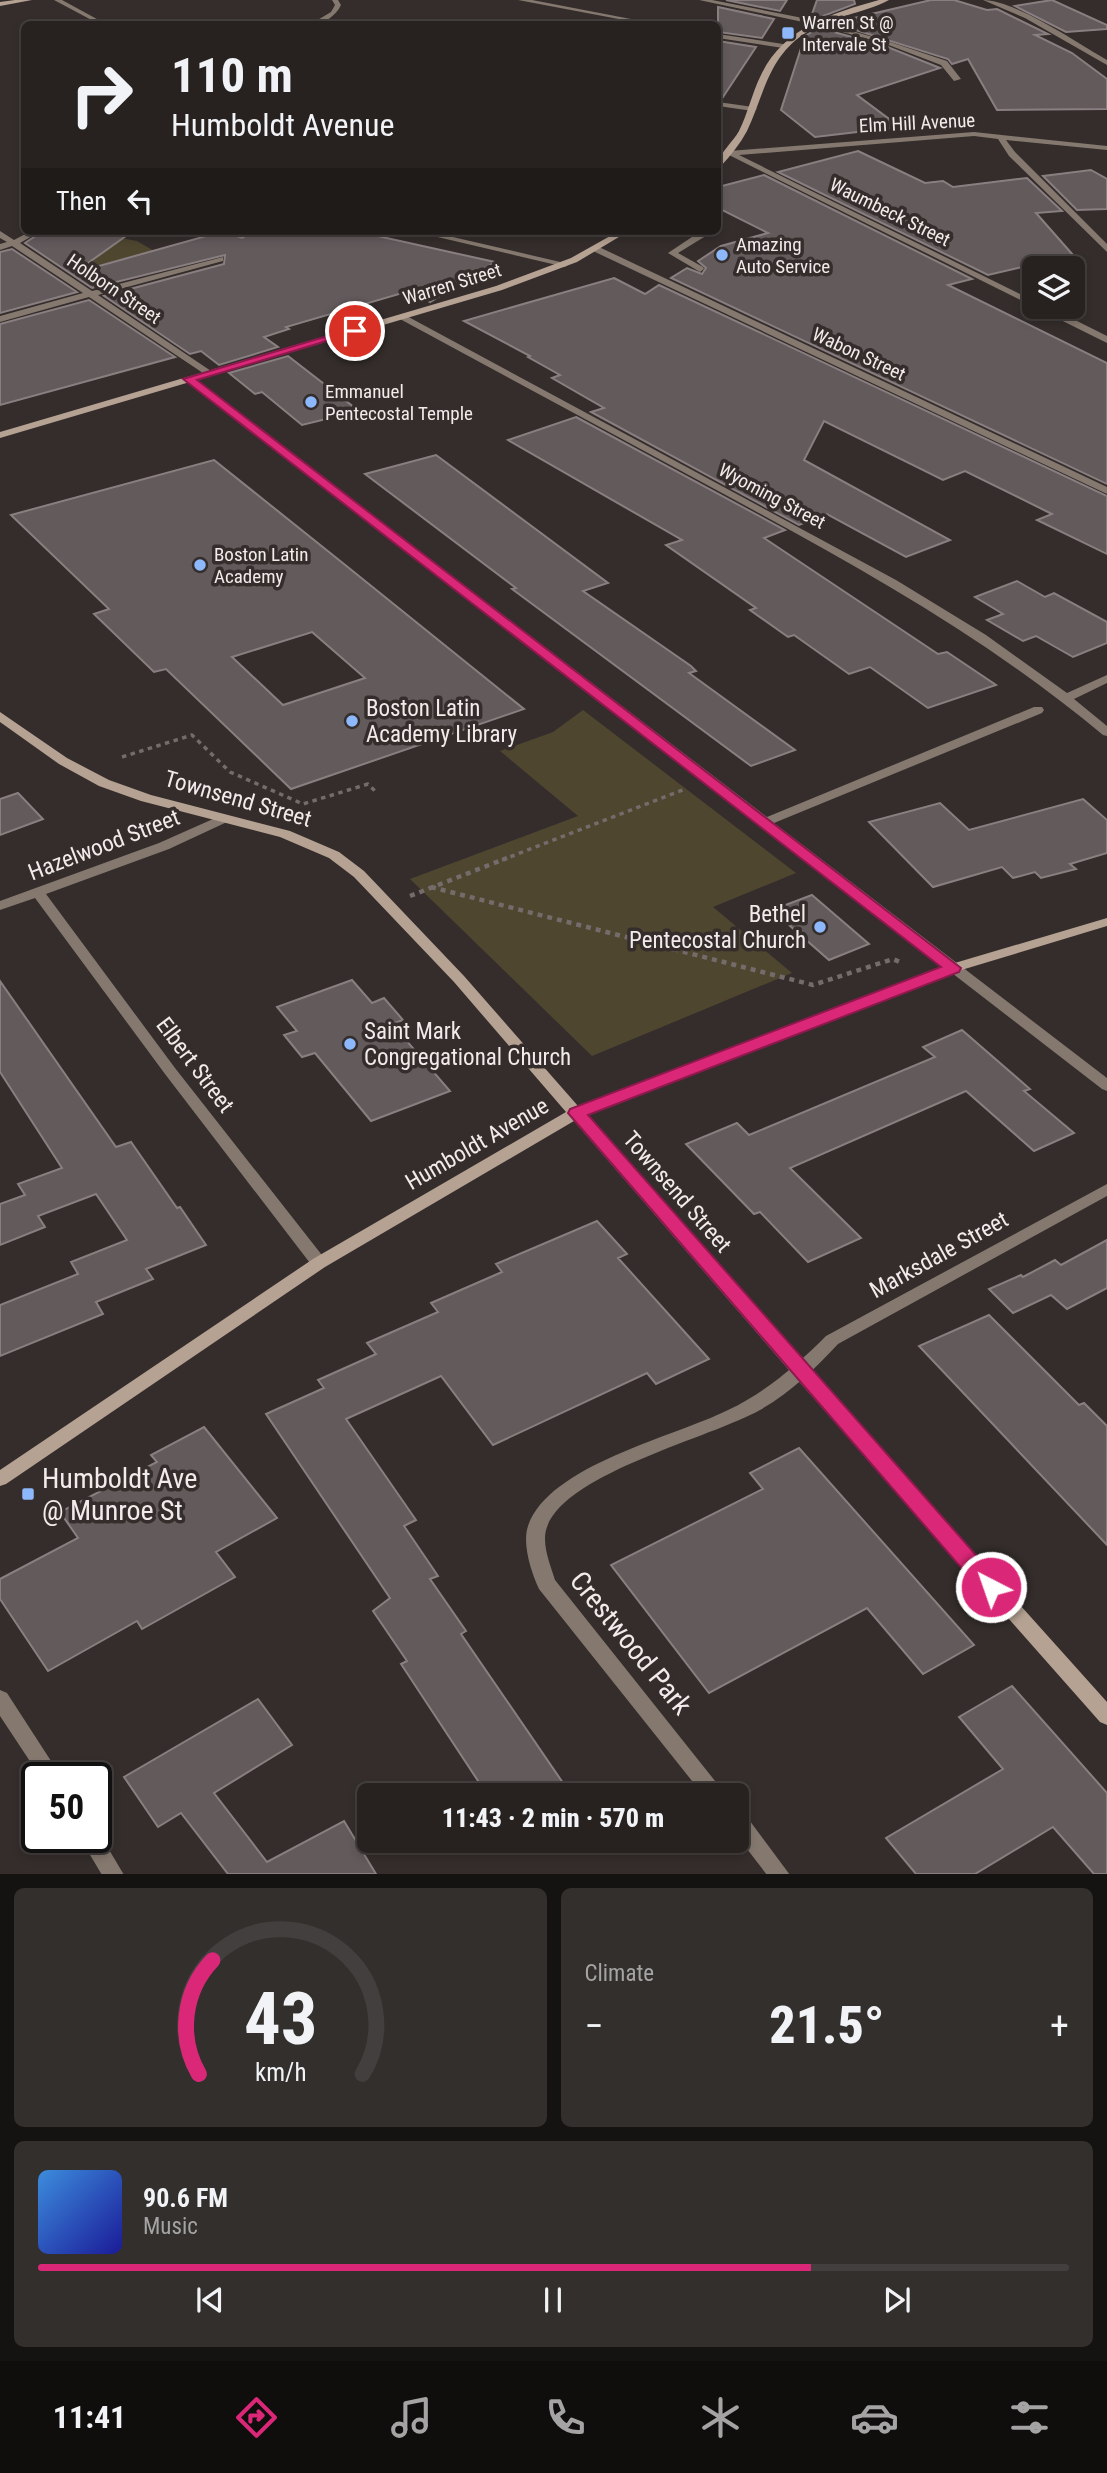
<!DOCTYPE html>
<html lang="en">
<head>
<meta charset="utf-8">
<style>
	:root { --surface:#272220; --page:#332f2d; --text:#f1f3f6; --muted:#a4a4a5; --line:#433f3e; --accent:#db2777 }
	body { margin:0; font-family:"Roboto Condensed",sans-serif; background:var(--page); color:var(--text); height:100vh; display:flex; flex-direction:column; font-size:26px; white-space:nowrap }
	* { box-sizing:border-box; margin:0 }
	p { font-size:23px; color:var(--muted) }
	.icon { flex:none; width:38px; height:38px; fill:none; stroke:currentColor; stroke-width:2; stroke-linecap:round; stroke-linejoin:round }
	.map { position:relative; height:1874px; overflow:hidden }
	.drawer { display:flex; flex-direction:column; gap:14px; padding:14px; background:#151312; flex:1 }
	.drawer>* { flex:none }
	.hud { position:absolute; left:21px; top:21px; width:700px; height:214px; border-radius:10px; box-shadow:0 4px 10px #0003,0 0 0 2px var(--line); background:#272220; color:var(--text); overflow:hidden }
	.tools { position:absolute; left:1022px; top:256px; display:grid; gap:14px }
	.tools a { display:grid; place-items:center; width:63px; height:63px; border-radius:10px; background:var(--surface); box-shadow:0 4px 10px #0003,0 0 0 2px var(--line); font-size:35px }
	.speed { position:absolute; left:21px; top:1762px; display:flex; gap:14px; font-size:35px; font-weight:700; text-align:center }
	.speed>* { display:grid; place-content:center; width:91px; height:91px; border-radius:50%; background:var(--surface); box-shadow:0 4px 10px #0003,0 0 0 2px var(--line); line-height:1 }
	.speed .limit { border:4px solid #111; border-radius:10px; background:#fff; color:#111 }
	.pin { position:absolute; display:grid; place-items:center; width:60px; height:60px; color:#fff; margin:-30px; border:4px solid #fff; border-radius:50%; box-shadow:0 2px 7px #0007 }
	.me { position:absolute; width:77px; margin:-38px; rotate:319deg; stroke-linejoin:round; filter:drop-shadow(0 0 5px #0008) }
	.turn { display:flex; align-items:center; gap:24px; height:147px; padding:0 35px; font-size:32px }
	.turn .icon { width:91px; height:91px; stroke-width:2.5 }
	.turn b { display:block; font-size:49px; line-height:60px }
	.then { display:flex; align-items:center; height:66px; padding:0 35px; background:#0003; gap:14px; font-size:26px }
	.big { font-size:52px; font-weight:800; line-height:1.1 }
	.drawer .card { flex:1; display:flex; flex-direction:column; justify-content:center; gap:10px; min-width:0; padding:0 24px; border-radius:10px; background:var(--page) }
	.drawer .dial { align-items:center; gap:0 }
	.dial svg { height:182px; overflow:visible; fill:none; stroke:var(--line); stroke-width:7; stroke-linecap:round; text-anchor:middle }
	.dial text { fill:var(--text); stroke:none }
	.song { display:flex; align-items:center; gap:21px }
	.cover { width:84px; height:84px; border-radius:10px; background:linear-gradient(135deg,hsl(210 70% 55%),hsl(240 70% 35%)) }
	.played { height:7px; border-radius:4px; background:linear-gradient(90deg,var(--accent) 75%,var(--line) 75%) }
	.keys { display:flex; justify-content:space-around; direction:ltr }
	.heat { display:flex; justify-content:space-between; align-items:center; font-size:38px; direction:ltr }
	.drawer .tiles { flex:1; display:grid; gap:14px; grid-template-columns:1fr 1fr }
	.card:last-child { grid-column:span 2 }
	.trip { position:absolute; left:357px; top:1783px; width:392px; height:70px; border-radius:10px; background:var(--surface); box-shadow:0 4px 10px #0003,0 0 0 2px var(--line); font-weight:800; line-height:70px; text-align:center }
	.menu { display:flex; height:112px; justify-content:space-around; align-items:center; background:#100e0d; color:var(--muted) }
	.menu .icon { width:49px; height:49px }
	.menu .selected { color:var(--accent) }
	.menu b { font-size:32px; color:var(--text) }
	.map>svg:first-child { display:block }
</style>
</head>
<body>
<div class="map">
<svg width="1107" height="1875" viewBox="0 0 1107 1875">
	<rect width="100%" height="100%" fill="#342d2b"/>
	<!-- green -->
	<g fill="#4f4630">
		<polygon points="83,231 137,241 178,265 102,287 41,247"/>
		<polygon points="583,710 796,873 713,907 792,973 592,1056 410,879 578,816 500,751 553,732"/>
	</g>
	<!-- building -->
	<g fill="#635a5c" stroke="#897f81" stroke-width="2" fill-rule="evenodd">
		<polygon points="726,0 787,0 780,11"/>
		<polygon points="817,0 854,0 855,4 818,18 811,17"/>
		<polygon points="931,0 954,0 987,10 997,9 1048,34 1035,35 1072,53 1107,79 1107,109 997,110 968,59 952,64 948,59 833,23"/>
		<polygon points="1052,0 1107,25 1107,29 1066,32 1015,6"/>
		<polygon points="718,7 774,19 762,38 718,32"/>
		<polygon points="819,28 885,46 940,68 857,95 900,127 815,137 781,110 805,36"/>
		<polygon points="718,41 756,47 721,100 718,100"/>
		<polygon points="858,151 925,183 943,181 953,187 1027,178 1062,211 1036,213 1073,255 988,275 778,172"/>
		<polygon points="1091,170 1107,179 1107,209 1077,210 1043,176"/>
		<polygon points="764,175 972,279 948,285 1107,363 1107,484 671,278 687,268 702,274 706,268 698,261 721,246 768,233 718,208 718,187"/>
		<polygon points="43,231 133,231 74,273 224,231 242,238 255,231 355,231 495,262 430,302 409,291 286,327 289,329 264,337 278,347 219,365 201,351 190,354 104,296 224,264 225,255 92,288 25,243"/>
		<polygon points="12,249 77,292 0,313 0,252"/>
		<polygon points="614,278 645,294 659,285 1107,496 1107,554 1037,520 1052,514 965,471 943,480 824,421 804,460 950,540 906,557 827,514 799,525 591,412 604,408 552,378 560,375 528,357 530,356 464,321"/>
		<polygon points="89,300 175,357 0,405 0,324"/>
		<polygon points="288,356 359,411 302,425 262,392 255,394 229,373"/>
		<polygon points="576,417 785,530 764,538 938,654 947,652 996,685 928,708 870,667 849,674 794,635 788,637 750,610 756,608 666,545 682,540 508,440"/>
		<polygon points="436,455 608,583 583,591 691,666 696,671 689,673 795,750 751,766 512,589 516,588 365,474"/>
		<path d="M 214,460 L 344,564 L 524,709 L 291,789 L 166,669 L 154,672 L 94,614 L 109,609 L 11,515 ZM 312,632 L 365,678 L 283,705 L 232,657 Z"/>
		<polygon points="1017,581 1045,597 1054,593 1107,622 1107,643 1073,657 1036,636 1023,641 987,620 1003,614 975,597"/>
		<polygon points="18,793 43,819 0,835 0,799"/>
		<polygon points="1083,799 1107,820 1107,853 1070,864 1076,869 1041,878 1035,872 1013,878 1002,867 933,887 869,822 940,803 969,830"/>
		<polygon points="812,895 869,944 829,960 772,910"/>
		<polygon points="352,980 372,1003 384,998 403,1020 392,1024 450,1091 371,1121 315,1053 302,1057 284,1035 297,1031 277,1007"/>
		<polygon points="0,981 116,1147 131,1142 177,1208 180,1207 206,1245 146,1269 153,1279 96,1302 103,1314 0,1356 0,1305 78,1274 71,1262 127,1240 96,1194 38,1216 45,1227 0,1245 0,1204 25,1195 18,1184 62,1168 0,1072"/>
		<polygon points="962,1030 1030,1089 1024,1091 1074,1133 1034,1151 966,1091 790,1168 861,1238 808,1262 760,1212 754,1214 686,1144 737,1123 749,1135 935,1057 923,1047"/>
		<polygon points="597,1221 627,1254 618,1258 709,1359 656,1384 647,1373 493,1445 441,1376 346,1419 416,1520 404,1526 438,1576 430,1579 466,1631 461,1634 572,1796 488,1796 401,1664 407,1661 373,1611 390,1598 266,1414 324,1388 318,1380 376,1354 367,1343 438,1312 431,1303 502,1272 496,1264"/>
		<polygon points="1107,1240 1107,1288 1067,1309 1051,1295 1013,1313 989,1289 1021,1275 1023,1277 1055,1260 1061,1265"/>
		<polygon points="989,1315 1079,1405 1084,1403 1107,1426 1107,1545 919,1346"/>
		<polygon points="204,1427 277,1518 216,1552 235,1577 142,1629 137,1621 48,1671 0,1599 0,1579 78,1538 60,1512 157,1462 151,1455"/>
		<polygon points="799,1448 974,1645 923,1674 867,1608 709,1693 611,1565 763,1489 750,1473"/>
		<polygon points="1012,1686 1107,1793 1107,1874 1094,1874 1053,1827 975,1874 916,1874 886,1838 1003,1769 959,1717"/>
		<polygon points="258,1699 292,1745 214,1793 267,1862 344,1821 376,1874 228,1874 181,1813 158,1827 124,1777"/>
	</g>
	<g fill="none" stroke-linecap="round" stroke-linejoin="round">
		<!-- path-far1 -->
		<g stroke="#736c6b" stroke-width="3.5" stroke-dasharray="4.5 4.5" stroke-linecap="butt">
			<polyline points="122,757 192,735 230,772 303,804 368,784 376,792"/>
			<polyline points="502,860 685,789"/>
		</g>
		<!-- path -->
		<g stroke="#736c6b" stroke-width="4.5" stroke-dasharray="5 5" stroke-linecap="butt">
			<polyline points="431,887 813,985 893,959 902,963"/>
			<polyline points="410,896 507,858"/>
		</g>
		<!-- lane -->
		<polygon fill="#85796f" fill-rule="evenodd" points="701,231 709,231 709,234 678,253 703,267 704,269 700,272 668,253"/>
		<!-- street -->
		<g fill="#85796f" fill-rule="evenodd">
			<polygon points="54,0 62,0 106,24 99,24"/>
			<path d="M 332,0 L 338,0 L 341,5 C 336,16 324,24 311,24 L 331,12 L 335,5 Z"/>
			<polygon points="518,0 532,0 657,24 645,24"/>
			<polygon points="699,0 712,0 818,21 890,42 947,61 961,79 954,81 941,65 886,44 817,25"/>
			<path d="M 983,0 C 1015,0 1077,43 1107,60 L 1107,65 L 1025,18 Z"/>
			<polygon points="718,34 783,44 787,46 783,48 718,38"/>
			<polygon points="718,102 753,107 757,109 753,111 718,106"/>
			<polygon points="974,132 1107,146 1107,150 1006,140 1015,152 1107,244 1107,252 1009,156 998,139 974,136 739,155 1034,301 1034,306 1047,306 1107,336 1107,343 725,153 729,151"/>
			<polygon points="0,231 14,240 31,231 41,231 20,243 92,291 223,257 223,261 98,295 214,373 206,375 89,297 0,322 0,316 83,293 12,246 0,250 0,244 7,242 0,238"/>
			<polygon points="412,231 427,231 569,264 565,267"/>
			<polygon points="593,247 599,247 1107,487 1107,494 593,251"/>
			<path d="M 403,314 L 896,580 L 986,635 L 1067,693 L 1107,675 L 1107,683 L 1074,699 L 1107,726 L 1107,736 L 1103,735 C 986,637 855,565 722,493 C 615,435 507,377 400,319 L 398,317 Z"/>
			<polygon points="186,377 192,377 767,817 1034,707 1042,707 1044,710 1042,713 774,823 1107,1078 1107,1091 1102,1089 186,381"/>
			<polygon points="222,815 229,819 227,822 169,849 46,894 175,1068 325,1259 327,1263 325,1267 313,1267 165,1074 35,898 0,910 0,901 159,843"/>
			<path d="M 1107,1184 L 1107,1196 L 838,1344 C 815,1369 790,1393 760,1410 C 710,1438 566,1473 547,1527 C 541,1543 550,1564 555,1580 L 727,1796 L 704,1796 L 539,1589 C 531,1572 522,1544 528,1526 C 549,1465 674,1437 728,1410 C 766,1392 797,1365 826,1336 Z"/>
			<polygon points="0,1690 7,1693 62,1778 41,1778 0,1716"/>
			<polygon points="737,1811 744,1813 790,1875 767,1875 737,1836"/>
			<polygon points="96,1830 98,1831 124,1875 102,1875 80,1838 96,1838"/>
		</g>
		<!-- secondary -->
		<g fill="#b5a293" fill-rule="evenodd">
			<polygon points="15,0 32,0 0,6 0,2"/>
			<path d="M 879,0 L 889,0 C 863,14 832,15 804,34 C 768,58 764,95 747,131 C 740,144 731,155 721,166 L 718,166 C 718,154 733,142 739,131 C 748,113 752,93 761,75 C 783,28 832,13 879,0 Z"/>
			<polygon points="619,231 629,231 577,262 502,290 0,438 0,432 496,286 571,258"/>
			<polygon points="0,712 67,758 109,780 151,795 290,831 339,852 364,871 464,976 578,1106 948,965 1107,918 1107,926 958,971 586,1115 807,1367 1107,1702 1107,1725 1100,1722 795,1377 574,1121 325,1267 6,1484 0,1486 0,1470 313,1259 566,1112 454,982 354,877 329,858 280,837 141,801 99,786 59,764 0,722"/>
		</g>
	</g>
	<!-- route -->
	<polygon fill="#db2777" stroke="#8e194d" stroke-width="2" points="351,329 360,331 197,380 961,968 959,972 588,1115 998,1580 1002,1587 998,1593 991,1596 983,1593 568,1113 570,1109 941,967 183,379"/>
	<!-- markers -->
	<g fill="#8db9fc" stroke="#342d2b" stroke-width="2.5">
		<rect x="781" y="26" width="14" height="14" rx="3.5"/>
		<circle cx="722" cy="255" r="7"/>
		<circle cx="311" cy="402" r="7"/>
		<circle cx="200" cy="565" r="7"/>
		<circle cx="352" cy="721" r="7"/>
		<circle cx="820" cy="927" r="7"/>
		<circle cx="350" cy="1044" r="7"/>
		<rect x="21" y="1487" width="14" height="14" rx="3.5"/>
	</g>
	<g text-anchor="middle" dominant-baseline="central" stroke-width="7" stroke-linejoin="round" paint-order="stroke">
		<!-- far-poi labels -->
		<g font-size="19" fill="#f1eceb" stroke="#342d2b" text-anchor="start">
			<text x="802" y="22">Warren St @<tspan x="802" dy="22">Intervale St</tspan></text>
			<text x="736" y="244">Amazing<tspan x="736" dy="22">Auto Service</tspan></text>
			<text x="325" y="391">Emmanuel<tspan x="325" dy="22">Pentecostal Temple</tspan></text>
			<text x="214" y="554">Boston Latin<tspan x="214" dy="22">Academy</tspan></text>
		</g>
		<!-- far-street labels -->
		<g font-size="19" fill="#f1eceb" stroke="#342d2b">
			<text transform="translate(917 123) rotate(-3)">Elm Hill Avenue</text>
			<text transform="translate(890 212) rotate(26)">Waumbeck Street</text>
			<text transform="translate(452 284) rotate(-17)">Warren Street</text>
			<text transform="translate(114 289) rotate(34)">Holborn Street</text>
			<text transform="translate(859 354) rotate(25)">Wabon Street</text>
			<text transform="translate(772 496) rotate(28)">Wyoming Street</text>
		</g>
		<!-- poi labels -->
		<g font-size="23" fill="#f1eceb" stroke="#342d2b" text-anchor="start">
			<text x="366" y="708">Boston Latin<tspan x="366" dy="26">Academy Library</tspan></text>
			<text x="806" y="914" text-anchor="end">Bethel<tspan x="806" dy="26">Pentecostal Church</tspan></text>
			<text x="364" y="1031">Saint Mark<tspan x="364" dy="26">Congregational Church</tspan></text>
		</g>
		<!-- street labels -->
		<g font-size="23" fill="#f1eceb" stroke="#342d2b">
			<text transform="translate(238 799) rotate(16)">Townsend Street</text>
			<text transform="translate(104 845) rotate(-21)">Hazelwood Street</text>
			<text transform="translate(195 1065) rotate(53)">Elbert Street</text>
			<text transform="translate(477 1144) rotate(-30)">Humboldt Avenue</text>
			<text transform="translate(677 1192) rotate(49)">Townsend Street</text>
			<text transform="translate(939 1255) rotate(-29)">Marksdale Street</text>
		</g>
		<!-- near-poi labels -->
		<g font-size="28" fill="#f1eceb" stroke="#342d2b" text-anchor="start">
			<text x="42" y="1478">Humboldt Ave<tspan x="42" dy="32">@ Munroe St</tspan></text>
		</g>
		<!-- near-street labels -->
		<g font-size="28" fill="#f1eceb" stroke="#342d2b">
			<text transform="translate(631 1643) rotate(51)">Crestwood Park</text>
		</g>
	</g>
</svg>
<div class="tools">
<a><svg class="icon" aria-label="layers" viewBox="0 0 24 24"><path d="M12 4l9 5-9 5-9-5zM3 14l9 5 9-5"/></svg></a>
</div>
<div class="speed"><div class="limit">50</div></div>
<div class="pin" style="left:355px;top:331px;background:#d93025"><svg class="icon" aria-label="arrive" viewBox="0 0 24 24"><path d="M6 21V4h12l-3 4 3 4H6"/></svg></div>
<svg class="me" style="left:991px;top:1587px" viewBox="-20 -20 40 40"><circle r="17" fill="#db2777" stroke="#fff" stroke-width="3"/><path d="M0-11L8 9 0 5-8 9z" fill="#fff"/></svg>
<div class="trip">11:43 · 2 min · 570 m</div>
<div class="hud">
<div class="turn"><svg class="icon" aria-label="right" viewBox="0 0 24 24"><path d="M7 20v-9h11M14 6l5 5-5 5"/></svg><div><b>110 m</b>Humboldt Avenue</div></div>
<div class="then">Then<svg class="icon" aria-label="left" viewBox="0 0 24 24"><path d="M17 20v-9H6M10 6l-5 5 5 5"/></svg></div>
</div>
</div>
<section class="drawer">
<div class="tiles">
<div class="card dial"><svg viewBox="0 0 100 80">
<path d="M14 69A42 42 0 1 1 86 69"/>
<path d="M14 69A42 42 0 0 1 20 19" stroke="#db2777"/>
<text x="50" y="56" font-size="32" font-weight="700">43</text>
<text x="50" y="72" font-size="11">km/h</text>
</svg></div>
<div class="card"><p>Climate</p>
<div class="heat"><a>−</a><b class="big">21.5°</b><a>+</a></div>
</div>
<div class="card">
<div class="song"><i class="cover"></i><div><b>90.6 FM</b><p>Music</p></div></div>
<div class="played"></div>
<div class="keys"><svg class="icon" aria-label="previous" viewBox="0 0 24 24"><path d="M18 5L8 12l10 7zM5 5v14"/></svg><svg class="icon" aria-label="pause" viewBox="0 0 24 24"><path d="M8 5v14M16 5v14"/></svg><svg class="icon" aria-label="next" viewBox="0 0 24 24"><path d="M6 5l10 7-10 7zM19 5v14"/></svg></div>
</div>
</div>
</section>
<nav class="menu">
<b>11:41</b>
<svg class="icon selected" aria-label="directions" viewBox="0 0 24 24"><path d="M12 3l9 9-9 9-9-9zM9 14v-3h6M13 9l2 2-2 2"/></svg>
<svg class="icon" aria-label="music" viewBox="0 0 24 24"><path d="M9 18V5l10-2v13"/><circle cx="6" cy="18" r="3"/><circle cx="16" cy="16" r="3"/></svg>
<svg class="icon" aria-label="phone" viewBox="0 0 24 24"><path d="M5 4h4l2 5-3 2q2 4 5 5l2-3 5 2v4C11 20 4 13 5 4z"/></svg>
<svg class="icon" aria-label="climate" viewBox="0 0 24 24"><path d="M12 3v18M4 7l16 10M4 17L20 7"/></svg>
<svg class="icon" aria-label="car" viewBox="0 0 24 24"><path d="M5 17H2v-5l4-1 3-4h7l3 4 3 1v5h-3M9 17h6M6 11h13"/><circle cx="7" cy="17" r="2"/><circle cx="17" cy="17" r="2"/></svg>
<svg class="icon" aria-label="filters" viewBox="0 0 24 24"><path d="M4 7h16M4 17h16"/><circle cx="9" cy="7" r="2"/><circle cx="15" cy="17" r="2"/></svg>
</nav>
</body>
</html>
